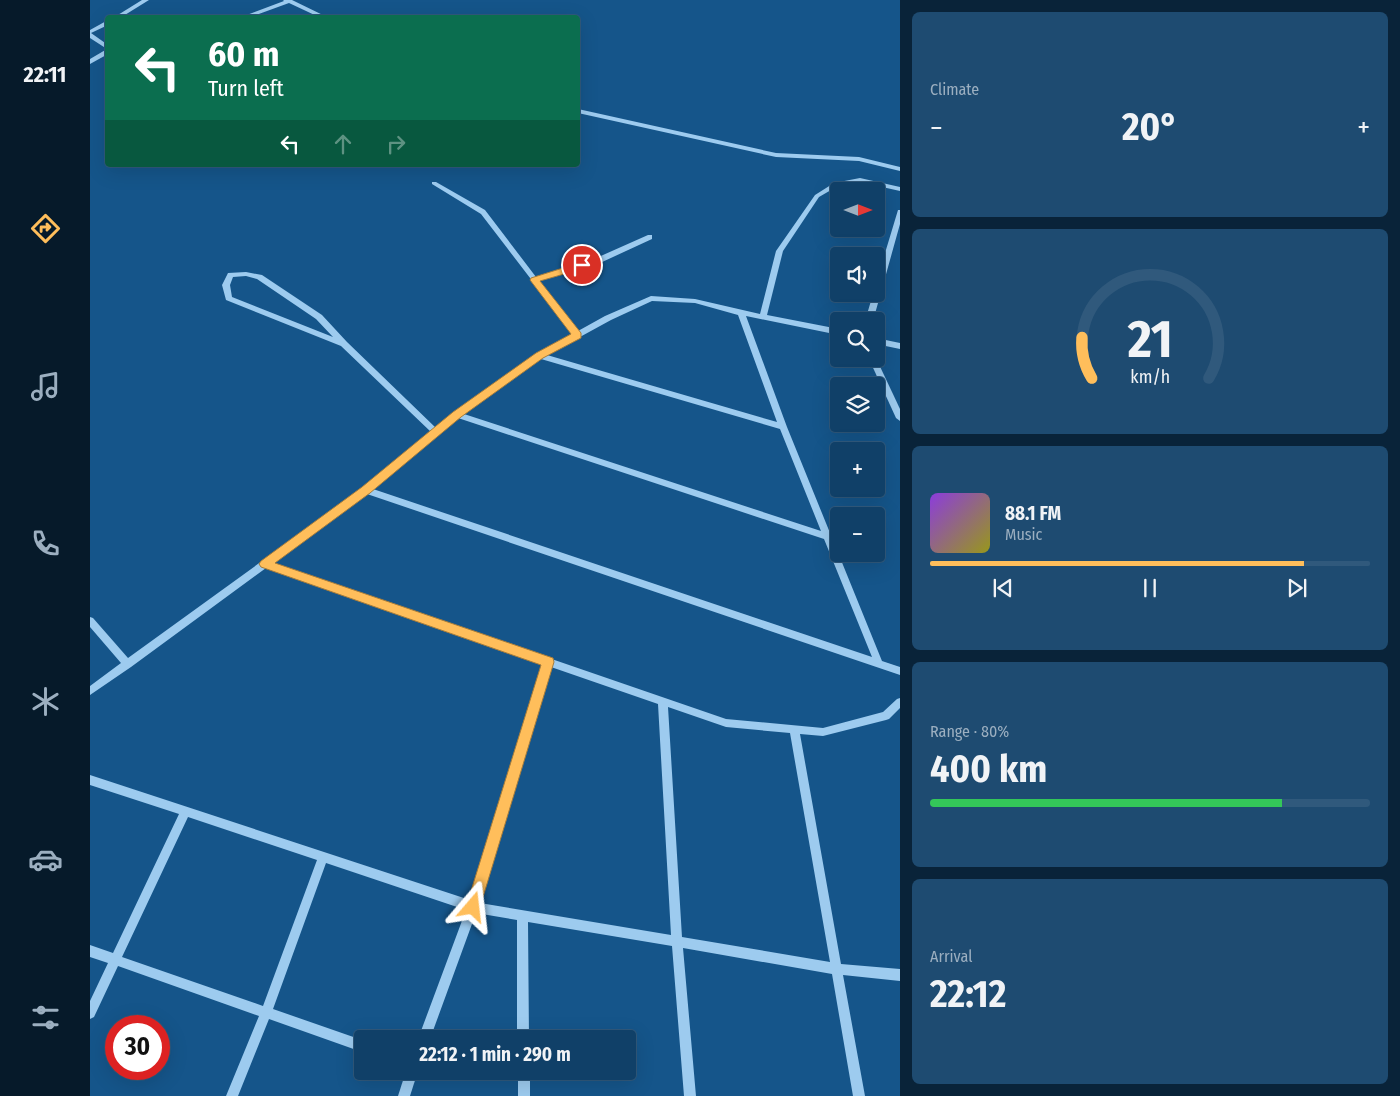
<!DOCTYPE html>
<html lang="en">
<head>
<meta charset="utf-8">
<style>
	:root { --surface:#104068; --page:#1e4b71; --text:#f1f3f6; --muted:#9cafc0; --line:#30597c; --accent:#ffbe5b }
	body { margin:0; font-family:"Fira Sans Condensed",sans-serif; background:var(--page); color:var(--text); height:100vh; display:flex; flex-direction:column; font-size:19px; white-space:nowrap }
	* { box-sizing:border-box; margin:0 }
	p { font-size:16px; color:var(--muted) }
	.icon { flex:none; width:28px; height:28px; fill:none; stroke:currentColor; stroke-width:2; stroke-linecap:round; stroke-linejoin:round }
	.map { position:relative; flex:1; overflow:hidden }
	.side { display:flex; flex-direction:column; gap:12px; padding:12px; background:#092339; width:500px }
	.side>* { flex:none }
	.banner { position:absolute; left:15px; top:15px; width:475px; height:152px; border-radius:5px; box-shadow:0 5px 20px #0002,0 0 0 1px var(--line); background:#0b6e4f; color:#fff; overflow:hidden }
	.needle { width:32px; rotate:90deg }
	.tools { position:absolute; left:740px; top:182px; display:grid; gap:10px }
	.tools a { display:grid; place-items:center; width:55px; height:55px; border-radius:5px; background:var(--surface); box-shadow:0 5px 20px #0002,0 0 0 1px var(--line); font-size:25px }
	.speed { position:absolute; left:15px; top:1015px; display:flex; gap:10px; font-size:25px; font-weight:700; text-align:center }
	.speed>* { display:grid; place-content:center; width:65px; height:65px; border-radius:50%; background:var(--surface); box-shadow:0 5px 20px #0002,0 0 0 1px var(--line); line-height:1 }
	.speed .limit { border:8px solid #d22; background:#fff; color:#111 }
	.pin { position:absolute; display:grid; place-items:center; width:42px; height:42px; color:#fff; margin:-21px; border:2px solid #fff; border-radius:50%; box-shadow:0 1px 5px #0007 }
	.me { position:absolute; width:55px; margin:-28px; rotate:17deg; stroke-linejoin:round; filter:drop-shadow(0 0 4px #0008) }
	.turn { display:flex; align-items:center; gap:18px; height:105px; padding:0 20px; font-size:22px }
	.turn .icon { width:65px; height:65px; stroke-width:2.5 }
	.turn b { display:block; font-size:35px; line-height:42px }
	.lanes { display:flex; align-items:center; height:48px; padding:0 20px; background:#0003; justify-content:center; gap:25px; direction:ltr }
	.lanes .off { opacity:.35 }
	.big { font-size:38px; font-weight:700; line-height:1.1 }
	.side .widget { flex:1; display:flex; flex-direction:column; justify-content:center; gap:8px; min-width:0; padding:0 18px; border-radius:8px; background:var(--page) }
	.side .dial { align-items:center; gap:0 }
	.dial svg { height:130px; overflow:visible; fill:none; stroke:var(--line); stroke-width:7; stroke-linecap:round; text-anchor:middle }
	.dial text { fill:var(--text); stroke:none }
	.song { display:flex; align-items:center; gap:15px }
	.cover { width:60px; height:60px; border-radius:8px; background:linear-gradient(135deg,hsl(270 70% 55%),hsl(60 70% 35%)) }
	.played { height:5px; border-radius:2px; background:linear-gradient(90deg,var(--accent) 85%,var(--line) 85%) }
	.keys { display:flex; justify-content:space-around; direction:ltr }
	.heat { display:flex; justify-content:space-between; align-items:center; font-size:28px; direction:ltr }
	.charge { height:8px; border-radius:4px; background:linear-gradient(90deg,#34c759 80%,var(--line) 0) }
	.trip { position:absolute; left:264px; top:1030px; width:282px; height:50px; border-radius:5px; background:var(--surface); box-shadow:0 5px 20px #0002,0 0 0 1px var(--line); font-weight:700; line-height:50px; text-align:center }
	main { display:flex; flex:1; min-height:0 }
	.menu { display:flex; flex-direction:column; width:90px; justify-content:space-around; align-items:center; background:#061a2a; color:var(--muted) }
	.menu .icon { width:35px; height:35px }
	.menu .current { color:var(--accent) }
	.menu b { font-size:22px; color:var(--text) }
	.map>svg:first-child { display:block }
</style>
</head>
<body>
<main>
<nav class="menu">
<b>22:11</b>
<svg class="icon current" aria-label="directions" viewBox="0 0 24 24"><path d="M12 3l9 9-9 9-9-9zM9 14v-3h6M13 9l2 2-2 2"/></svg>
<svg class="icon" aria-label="music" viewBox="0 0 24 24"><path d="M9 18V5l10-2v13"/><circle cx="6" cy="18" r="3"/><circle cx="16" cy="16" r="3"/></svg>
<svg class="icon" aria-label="phone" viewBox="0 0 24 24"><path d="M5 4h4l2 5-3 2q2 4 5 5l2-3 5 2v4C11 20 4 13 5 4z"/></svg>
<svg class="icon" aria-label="climate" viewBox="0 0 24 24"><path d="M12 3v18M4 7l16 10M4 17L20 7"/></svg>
<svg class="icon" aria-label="car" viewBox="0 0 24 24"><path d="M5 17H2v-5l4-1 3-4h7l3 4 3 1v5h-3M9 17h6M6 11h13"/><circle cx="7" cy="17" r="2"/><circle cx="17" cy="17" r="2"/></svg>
<svg class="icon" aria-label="filters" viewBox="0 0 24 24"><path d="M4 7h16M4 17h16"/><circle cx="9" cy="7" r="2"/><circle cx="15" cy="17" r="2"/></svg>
</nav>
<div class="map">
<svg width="810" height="1096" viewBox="0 0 810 1096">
	<rect width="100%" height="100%" fill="#15558a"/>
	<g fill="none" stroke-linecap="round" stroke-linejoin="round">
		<!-- minor -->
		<g fill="#9dcbef" fill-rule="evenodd">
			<polygon points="52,0 59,0 30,18 23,18"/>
			<polygon points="193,0 202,0 239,18 231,18 199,3 158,18 149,18 194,1"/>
			<polygon points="18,20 18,25 1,33 18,45 18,54 0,64 0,59 17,49 0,38 0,30"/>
			<polygon points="488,109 686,153 769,157 810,167 810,171 769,161 686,157 488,113"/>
			<path d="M 770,178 L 810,187 L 810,191 L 770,182 L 748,186 L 729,197 L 693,251 L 677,315 L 749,329 L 749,335 L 656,316 L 697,427 L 792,661 L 810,667 L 810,675 L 277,494 L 182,563 L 636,719 L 733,728 L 793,712 L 807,699 L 810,698 L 810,708 L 799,719 L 796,720 L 733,736 L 710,734 L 751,964 L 810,969 L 810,981 L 753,975 L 775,1096 L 763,1096 L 742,974 L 593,948 L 606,1096 L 594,1096 L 582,946 L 438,922 L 439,1039 L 427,1039 L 427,920 L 386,913 L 340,1039 L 328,1039 L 376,910 L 236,863 L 183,1009 L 272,1040 L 272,1052 L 179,1019 L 148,1096 L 136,1096 L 169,1016 L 28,966 L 4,1017 L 0,1019 L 0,1001 L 18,963 L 0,957 L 0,945 L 23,953 L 89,814 L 0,785 L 0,775 L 380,900 L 453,664 L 176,568 L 41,667 L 0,695 L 0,686 L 31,663 L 0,627 L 0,617 L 3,618 L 38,658 L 273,488 L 341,432 L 251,346 L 136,300 L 132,285 L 138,273 L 156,272 L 172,275 L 232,315 L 257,342 L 346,428 C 389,393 435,361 483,334 L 391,214 L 342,184 L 342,182 L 346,182 L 395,210 L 446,277 L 504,259 L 558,235 L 562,235 L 562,239 L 510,263 L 449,281 L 488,331 L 515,316 L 561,296 L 605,299 L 670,314 L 686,251 L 725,195 L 744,183 ZM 156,276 L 167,279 L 226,319 L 243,337 L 142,297 L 140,285 L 143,277 ZM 562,301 L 605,303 L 648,315 L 687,422 L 457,355 L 521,320 ZM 451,359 L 690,429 L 731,531 L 374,414 ZM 368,418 L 734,539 L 782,657 L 283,489 ZM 461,667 L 568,704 L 581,935 L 390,903 ZM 578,707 L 636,727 L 700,733 L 740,962 L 592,937 ZM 98,817 L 227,860 L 173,1006 L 32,957 Z"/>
			<polygon points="808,210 810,210 810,224 783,321 775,321 783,294 786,294 786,283"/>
			<polygon points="786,338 810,343 810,349 786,344"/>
			<polygon points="786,358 810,409 810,421 806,418 779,359"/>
			<polygon points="316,1071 328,1071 320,1096 308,1096"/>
			<rect x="428" y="1071" width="12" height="25"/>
		</g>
	</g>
	<!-- route -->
	<polygon fill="#ffbe5b" stroke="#a67c3b" points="492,262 495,263 495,268 450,281 491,333 491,338 453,358 371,417 280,493 185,563 463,658 464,662 390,907 388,912 383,914 378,912 376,907 451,665 171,567 169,564 171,561 272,487 363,412 446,353 481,334 440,280 441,278"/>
</svg>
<div class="tools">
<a><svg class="needle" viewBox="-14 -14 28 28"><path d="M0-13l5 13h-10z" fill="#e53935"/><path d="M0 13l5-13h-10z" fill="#9cafc0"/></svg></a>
<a><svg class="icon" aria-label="sound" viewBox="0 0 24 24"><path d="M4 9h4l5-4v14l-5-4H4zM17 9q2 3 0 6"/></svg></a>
<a><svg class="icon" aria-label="search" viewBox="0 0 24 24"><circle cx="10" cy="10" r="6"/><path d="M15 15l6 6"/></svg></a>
<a><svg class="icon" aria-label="layers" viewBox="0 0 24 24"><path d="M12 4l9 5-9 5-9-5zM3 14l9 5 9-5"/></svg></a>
<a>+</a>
<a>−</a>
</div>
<div class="speed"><div class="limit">30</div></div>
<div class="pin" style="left:492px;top:265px;background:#d93025"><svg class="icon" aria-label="arrive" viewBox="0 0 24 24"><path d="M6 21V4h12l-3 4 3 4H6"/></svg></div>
<svg class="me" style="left:383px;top:907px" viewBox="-20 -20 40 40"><path d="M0-17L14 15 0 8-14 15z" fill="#ffbe5b" stroke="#fff" stroke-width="4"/></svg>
<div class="trip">22:12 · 1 min · 290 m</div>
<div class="banner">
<div class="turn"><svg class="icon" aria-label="left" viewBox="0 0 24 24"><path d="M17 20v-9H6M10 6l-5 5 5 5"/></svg><div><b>60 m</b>Turn left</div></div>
<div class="lanes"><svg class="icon" aria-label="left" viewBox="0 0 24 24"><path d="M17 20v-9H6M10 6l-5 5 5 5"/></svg><svg class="icon off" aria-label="ahead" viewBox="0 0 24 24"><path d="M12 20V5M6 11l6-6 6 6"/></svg><svg class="icon off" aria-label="right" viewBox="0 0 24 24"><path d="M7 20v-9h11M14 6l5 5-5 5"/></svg></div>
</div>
</div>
<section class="side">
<div class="widget"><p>Climate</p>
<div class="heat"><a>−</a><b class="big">20°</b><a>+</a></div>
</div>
<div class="widget dial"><svg viewBox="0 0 100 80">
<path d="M14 69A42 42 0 1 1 86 69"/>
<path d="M14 69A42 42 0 0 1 8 44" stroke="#ffbe5b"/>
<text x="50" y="56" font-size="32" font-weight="700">21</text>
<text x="50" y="72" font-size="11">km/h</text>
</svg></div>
<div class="widget">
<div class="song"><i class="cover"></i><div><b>88.1 FM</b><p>Music</p></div></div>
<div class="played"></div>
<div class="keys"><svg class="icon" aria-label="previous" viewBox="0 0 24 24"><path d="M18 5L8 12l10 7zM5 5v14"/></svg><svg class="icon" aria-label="pause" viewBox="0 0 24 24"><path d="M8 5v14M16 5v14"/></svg><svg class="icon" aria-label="next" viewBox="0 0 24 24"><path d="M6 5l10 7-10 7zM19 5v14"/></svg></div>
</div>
<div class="widget"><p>Range · 80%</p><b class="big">400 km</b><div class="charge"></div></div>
<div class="widget"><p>Arrival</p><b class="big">22:12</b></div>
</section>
</main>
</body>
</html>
